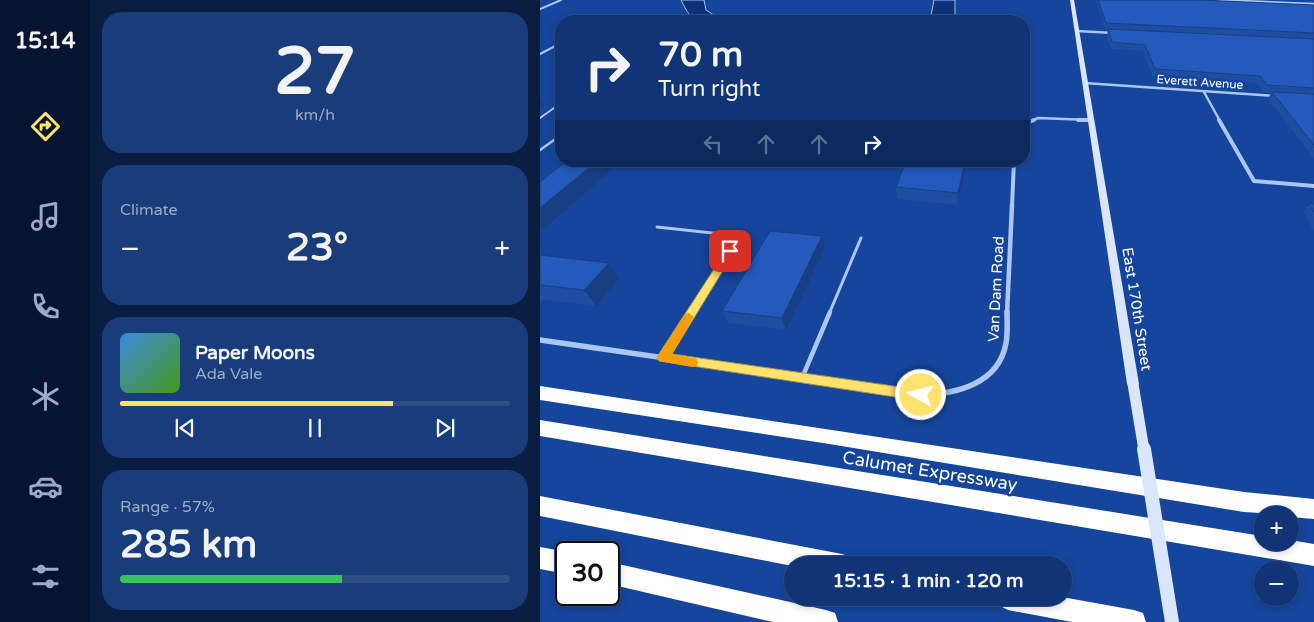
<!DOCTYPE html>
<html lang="en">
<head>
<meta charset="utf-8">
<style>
	:root { --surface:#103475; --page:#193c7a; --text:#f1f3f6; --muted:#9caac5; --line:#304f87; --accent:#ffe16d }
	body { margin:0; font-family:"Varela Round",sans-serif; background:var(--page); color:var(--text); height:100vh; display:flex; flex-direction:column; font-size:19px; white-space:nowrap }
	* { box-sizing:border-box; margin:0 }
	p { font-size:16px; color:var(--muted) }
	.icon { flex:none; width:28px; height:28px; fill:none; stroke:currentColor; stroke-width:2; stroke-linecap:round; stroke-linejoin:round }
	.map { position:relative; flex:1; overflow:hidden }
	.side { display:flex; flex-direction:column; gap:12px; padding:12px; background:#091d40; width:450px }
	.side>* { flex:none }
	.hud { position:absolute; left:15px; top:15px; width:475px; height:152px; border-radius:20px; box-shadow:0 2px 8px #0003,0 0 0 1px var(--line); background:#103475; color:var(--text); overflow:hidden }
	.controls { position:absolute; left:714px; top:506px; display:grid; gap:10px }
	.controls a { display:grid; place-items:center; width:45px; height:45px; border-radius:50%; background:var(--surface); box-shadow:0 2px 8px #0003,0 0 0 1px var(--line); font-size:25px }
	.speed { position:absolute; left:15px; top:541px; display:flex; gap:10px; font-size:25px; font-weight:700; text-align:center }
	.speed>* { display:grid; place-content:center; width:65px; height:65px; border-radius:50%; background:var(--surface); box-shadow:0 2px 8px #0003,0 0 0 1px var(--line); line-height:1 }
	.speed .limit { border:2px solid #111; border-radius:8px; background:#fff; color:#111 }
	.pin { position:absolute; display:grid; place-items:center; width:42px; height:42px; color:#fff; margin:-21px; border-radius:10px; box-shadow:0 2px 8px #0006 }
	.me { position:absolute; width:55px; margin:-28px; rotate:277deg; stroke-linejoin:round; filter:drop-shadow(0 0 4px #0008) }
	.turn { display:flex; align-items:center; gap:18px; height:105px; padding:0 20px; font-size:22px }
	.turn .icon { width:65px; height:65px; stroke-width:2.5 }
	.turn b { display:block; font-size:35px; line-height:42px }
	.lanes { display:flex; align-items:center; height:48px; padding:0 20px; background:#0003; justify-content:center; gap:25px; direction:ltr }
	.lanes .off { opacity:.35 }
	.big { font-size:38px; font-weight:800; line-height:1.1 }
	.side .card { flex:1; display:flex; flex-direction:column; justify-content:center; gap:8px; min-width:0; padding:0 18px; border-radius:20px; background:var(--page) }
	.side .dial { align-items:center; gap:0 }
	.dial b { font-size:65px; line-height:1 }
	.song { display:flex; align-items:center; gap:15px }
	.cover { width:60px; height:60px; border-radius:8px; background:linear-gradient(135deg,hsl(210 70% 55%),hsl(100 70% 35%)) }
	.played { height:5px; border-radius:2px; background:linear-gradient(90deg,var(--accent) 70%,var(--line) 70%) }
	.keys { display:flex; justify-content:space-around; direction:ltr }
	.heat { display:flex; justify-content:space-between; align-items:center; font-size:28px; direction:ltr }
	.charge { height:8px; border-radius:4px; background:linear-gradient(90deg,#34c759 57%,var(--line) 0) }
	.trip { position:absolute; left:244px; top:556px; width:288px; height:50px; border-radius:25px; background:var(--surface); box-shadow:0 2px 8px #0003,0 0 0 1px var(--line); font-weight:800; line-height:50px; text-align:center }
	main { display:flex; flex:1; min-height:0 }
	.menu { display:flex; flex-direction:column; width:90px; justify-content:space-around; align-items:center; background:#06152f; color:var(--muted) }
	.menu .icon { width:35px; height:35px }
	.menu .selected { color:var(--accent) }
	.menu b { font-size:22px; color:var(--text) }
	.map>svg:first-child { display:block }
</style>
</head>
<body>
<main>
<nav class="menu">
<b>15:14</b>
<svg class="icon selected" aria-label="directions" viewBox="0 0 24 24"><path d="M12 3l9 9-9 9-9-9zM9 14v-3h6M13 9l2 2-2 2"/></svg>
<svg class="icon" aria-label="music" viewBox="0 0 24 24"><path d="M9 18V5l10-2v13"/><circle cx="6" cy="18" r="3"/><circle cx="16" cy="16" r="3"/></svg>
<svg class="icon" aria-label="phone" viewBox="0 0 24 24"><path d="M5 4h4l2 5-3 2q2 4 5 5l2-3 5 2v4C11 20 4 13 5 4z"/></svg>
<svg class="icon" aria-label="climate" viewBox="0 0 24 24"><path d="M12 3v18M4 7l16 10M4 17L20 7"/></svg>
<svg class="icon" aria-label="car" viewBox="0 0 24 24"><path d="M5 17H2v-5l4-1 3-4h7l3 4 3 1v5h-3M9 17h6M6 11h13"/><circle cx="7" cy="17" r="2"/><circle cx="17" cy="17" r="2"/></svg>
<svg class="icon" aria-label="filters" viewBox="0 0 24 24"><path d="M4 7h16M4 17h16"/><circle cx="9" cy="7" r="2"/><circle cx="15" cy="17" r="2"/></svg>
</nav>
<section class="side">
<div class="card dial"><b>27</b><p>km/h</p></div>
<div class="card"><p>Climate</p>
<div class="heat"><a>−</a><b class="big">23°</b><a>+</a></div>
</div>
<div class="card">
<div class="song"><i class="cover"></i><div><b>Paper Moons</b><p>Ada Vale</p></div></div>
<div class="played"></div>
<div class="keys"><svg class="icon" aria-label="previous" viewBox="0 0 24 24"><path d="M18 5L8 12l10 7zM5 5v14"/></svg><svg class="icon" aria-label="pause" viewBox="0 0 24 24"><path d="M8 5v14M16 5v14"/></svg><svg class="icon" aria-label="next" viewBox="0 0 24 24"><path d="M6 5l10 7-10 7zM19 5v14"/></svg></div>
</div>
<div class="card"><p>Range · 57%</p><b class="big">285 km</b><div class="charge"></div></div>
</section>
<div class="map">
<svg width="774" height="622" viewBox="0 0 774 622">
	<rect width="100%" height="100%" fill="#15459c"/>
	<!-- water -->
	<g fill="#0d3279" stroke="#9ebff6">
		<path d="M 141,0 L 164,0 L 166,10 L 183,21 C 157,21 153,25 141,0 Z"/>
		<polygon points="394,0 415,0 415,21 390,21"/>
	</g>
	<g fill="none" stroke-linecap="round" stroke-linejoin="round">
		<!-- lane-far3 -->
		<g stroke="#abc6f3" stroke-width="2">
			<polyline points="0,9 21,0"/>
			<polyline points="0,54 21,43"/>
			<polyline points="0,118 21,103"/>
			<polyline points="484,119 490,120"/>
		</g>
		<!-- lane-far2 -->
		<g stroke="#abc6f3" stroke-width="2.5">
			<polyline points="487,120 490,120"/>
			<polyline points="0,150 21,135"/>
		</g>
		<!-- lane-far1 -->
		<g stroke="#abc6f3" stroke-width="3">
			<polyline points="117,227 200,236 151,314"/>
			<polyline points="289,314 321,238"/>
		</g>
		<!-- lane -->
		<g stroke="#abc6f3" stroke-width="4.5">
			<polyline points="123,358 152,312"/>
			<polyline points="262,378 290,312"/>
		</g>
		<!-- street-far3 -->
		<g stroke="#abc6f3" stroke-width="2.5">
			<polyline points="679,0 774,4"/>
			<polyline points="537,31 574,33"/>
			<polyline points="544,83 736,96"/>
			<polyline points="664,92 680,121"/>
			<polyline points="491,121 498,118 550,120"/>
		</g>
		<!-- street-far2 -->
		<g stroke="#abc6f3" stroke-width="4">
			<polyline points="538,120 550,120"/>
			<polyline points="679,120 714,181 774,186"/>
			<polyline points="484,124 494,120"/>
			<polyline points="472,206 474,161"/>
		</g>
		<!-- street-far1 -->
		<polyline stroke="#abc6f3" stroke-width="4.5" points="467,314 472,205"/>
		<!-- street -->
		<path stroke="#abc6f3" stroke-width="5.5" d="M 0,340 L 381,395 C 416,394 459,384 466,343 C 468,333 467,322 467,312"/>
		<!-- secondary -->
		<polygon fill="#dbe6fd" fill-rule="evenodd" points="530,0 534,0 599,384 597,387 593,389 589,387 587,384"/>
		<!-- highway -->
		<g fill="#fff" fill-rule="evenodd">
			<polygon points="0,386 704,492 774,499 774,519 750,517 750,515 704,512 283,443 0,400"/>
			<polygon points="0,420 722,536 722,542 750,542 750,540 774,544 774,566 0,436"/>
			<polygon points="0,496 302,554 310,557 313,565 252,566 0,516"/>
			<polygon points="0,547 28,552 26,574 0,569"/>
			<polygon points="69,562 286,610 295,613 298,622 233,622 69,584"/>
			<polygon points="522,597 594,610 603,613 606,622 532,622 468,610 460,606 456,598"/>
		</g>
		<!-- secondary-bridge-far1 -->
		<polyline stroke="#dbe6fd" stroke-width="11" points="593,384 604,450"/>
		<!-- secondary-bridge -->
		<polyline stroke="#dbe6fd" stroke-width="14" points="604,449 632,622"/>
	</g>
	<!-- wall -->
	<g fill="#1e4da1">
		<polygon points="557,0 660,0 774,5 774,159 728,99 731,93 723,92 716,83 612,76 603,51 571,49 567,36 568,29 565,29 557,4"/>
		<polygon points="424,165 424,177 417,205 357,199 356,187"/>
		<polygon points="769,204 774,204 774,231 763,212"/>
		<polygon points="282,236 285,249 246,330 188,323 182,311"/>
		<polygon points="0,255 79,279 56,306 0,299"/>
	</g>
	<!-- shaded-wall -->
	<g fill="#183f83">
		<polygon points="0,99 4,106 0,109"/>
		<polygon points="57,161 82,161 0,232 0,208"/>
		<polygon points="424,165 424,177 417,205 418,193"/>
		<polygon points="282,236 285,249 246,330 242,318"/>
		<polygon points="69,263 79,279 56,306 44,290"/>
	</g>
	<!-- building -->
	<g fill="#235abb" stroke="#183f83">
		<polygon points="558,0 660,0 774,5 774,33 566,23"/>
		<polygon points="568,29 774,39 774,88 727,85 720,76 615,69 605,45 572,42"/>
		<polygon points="732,92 774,94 774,145"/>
		<polygon points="27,161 57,161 0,208 0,182"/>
		<polygon points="366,161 386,161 424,165 418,193 356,187"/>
		<polygon points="769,204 774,204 774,212"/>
		<polygon points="230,231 282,236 242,318 182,311"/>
		<polygon points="0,255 69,263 44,290 0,285"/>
	</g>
	<!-- route -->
	<polygon fill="#ffe16d" stroke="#a69247" points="190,248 195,251 132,354 381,390 386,391 388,395 386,399 381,401 119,361 117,358 119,354 187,249"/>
	<!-- slow -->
	<polygon fill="#f59e0b" points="149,313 154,317 132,354 157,359 158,362 157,366 152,367 119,361 117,358 119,354 145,314"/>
	<g text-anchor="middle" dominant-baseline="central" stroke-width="5" stroke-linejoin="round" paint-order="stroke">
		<!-- far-street labels -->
		<g font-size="12" fill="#fff" stroke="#15459c">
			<text transform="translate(660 82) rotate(4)">Everett Avenue</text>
		</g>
		<!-- street labels -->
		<g font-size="15" fill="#fff" stroke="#15459c">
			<text transform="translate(456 289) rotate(-87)">Van Dam Road</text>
			<text transform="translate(597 309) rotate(81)">East 170th Street</text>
		</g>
		<!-- near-street labels -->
		<g font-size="18" fill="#fff" stroke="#15459c">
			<text transform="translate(390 471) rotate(9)">Calumet Expressway</text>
		</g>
	</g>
</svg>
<div class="controls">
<a>+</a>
<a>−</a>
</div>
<div class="speed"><div class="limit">30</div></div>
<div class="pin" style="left:190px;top:251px;background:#d93025"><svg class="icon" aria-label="arrive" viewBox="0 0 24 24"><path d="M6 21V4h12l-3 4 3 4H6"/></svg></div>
<svg class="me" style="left:381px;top:395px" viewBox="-20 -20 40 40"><circle r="17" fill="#ffe16d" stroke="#fff" stroke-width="3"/><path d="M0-11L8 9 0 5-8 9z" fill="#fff"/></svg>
<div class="trip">15:15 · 1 min · 120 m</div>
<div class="hud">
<div class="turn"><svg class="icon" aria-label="right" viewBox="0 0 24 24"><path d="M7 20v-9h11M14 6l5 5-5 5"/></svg><div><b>70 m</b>Turn right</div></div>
<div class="lanes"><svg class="icon off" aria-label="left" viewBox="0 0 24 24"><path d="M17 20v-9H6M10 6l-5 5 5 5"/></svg><svg class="icon off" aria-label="ahead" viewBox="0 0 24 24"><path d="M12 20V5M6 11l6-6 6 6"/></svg><svg class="icon off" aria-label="ahead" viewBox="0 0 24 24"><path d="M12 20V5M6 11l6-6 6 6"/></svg><svg class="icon" aria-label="right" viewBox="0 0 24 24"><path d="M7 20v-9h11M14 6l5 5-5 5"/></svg></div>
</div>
</div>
</main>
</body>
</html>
